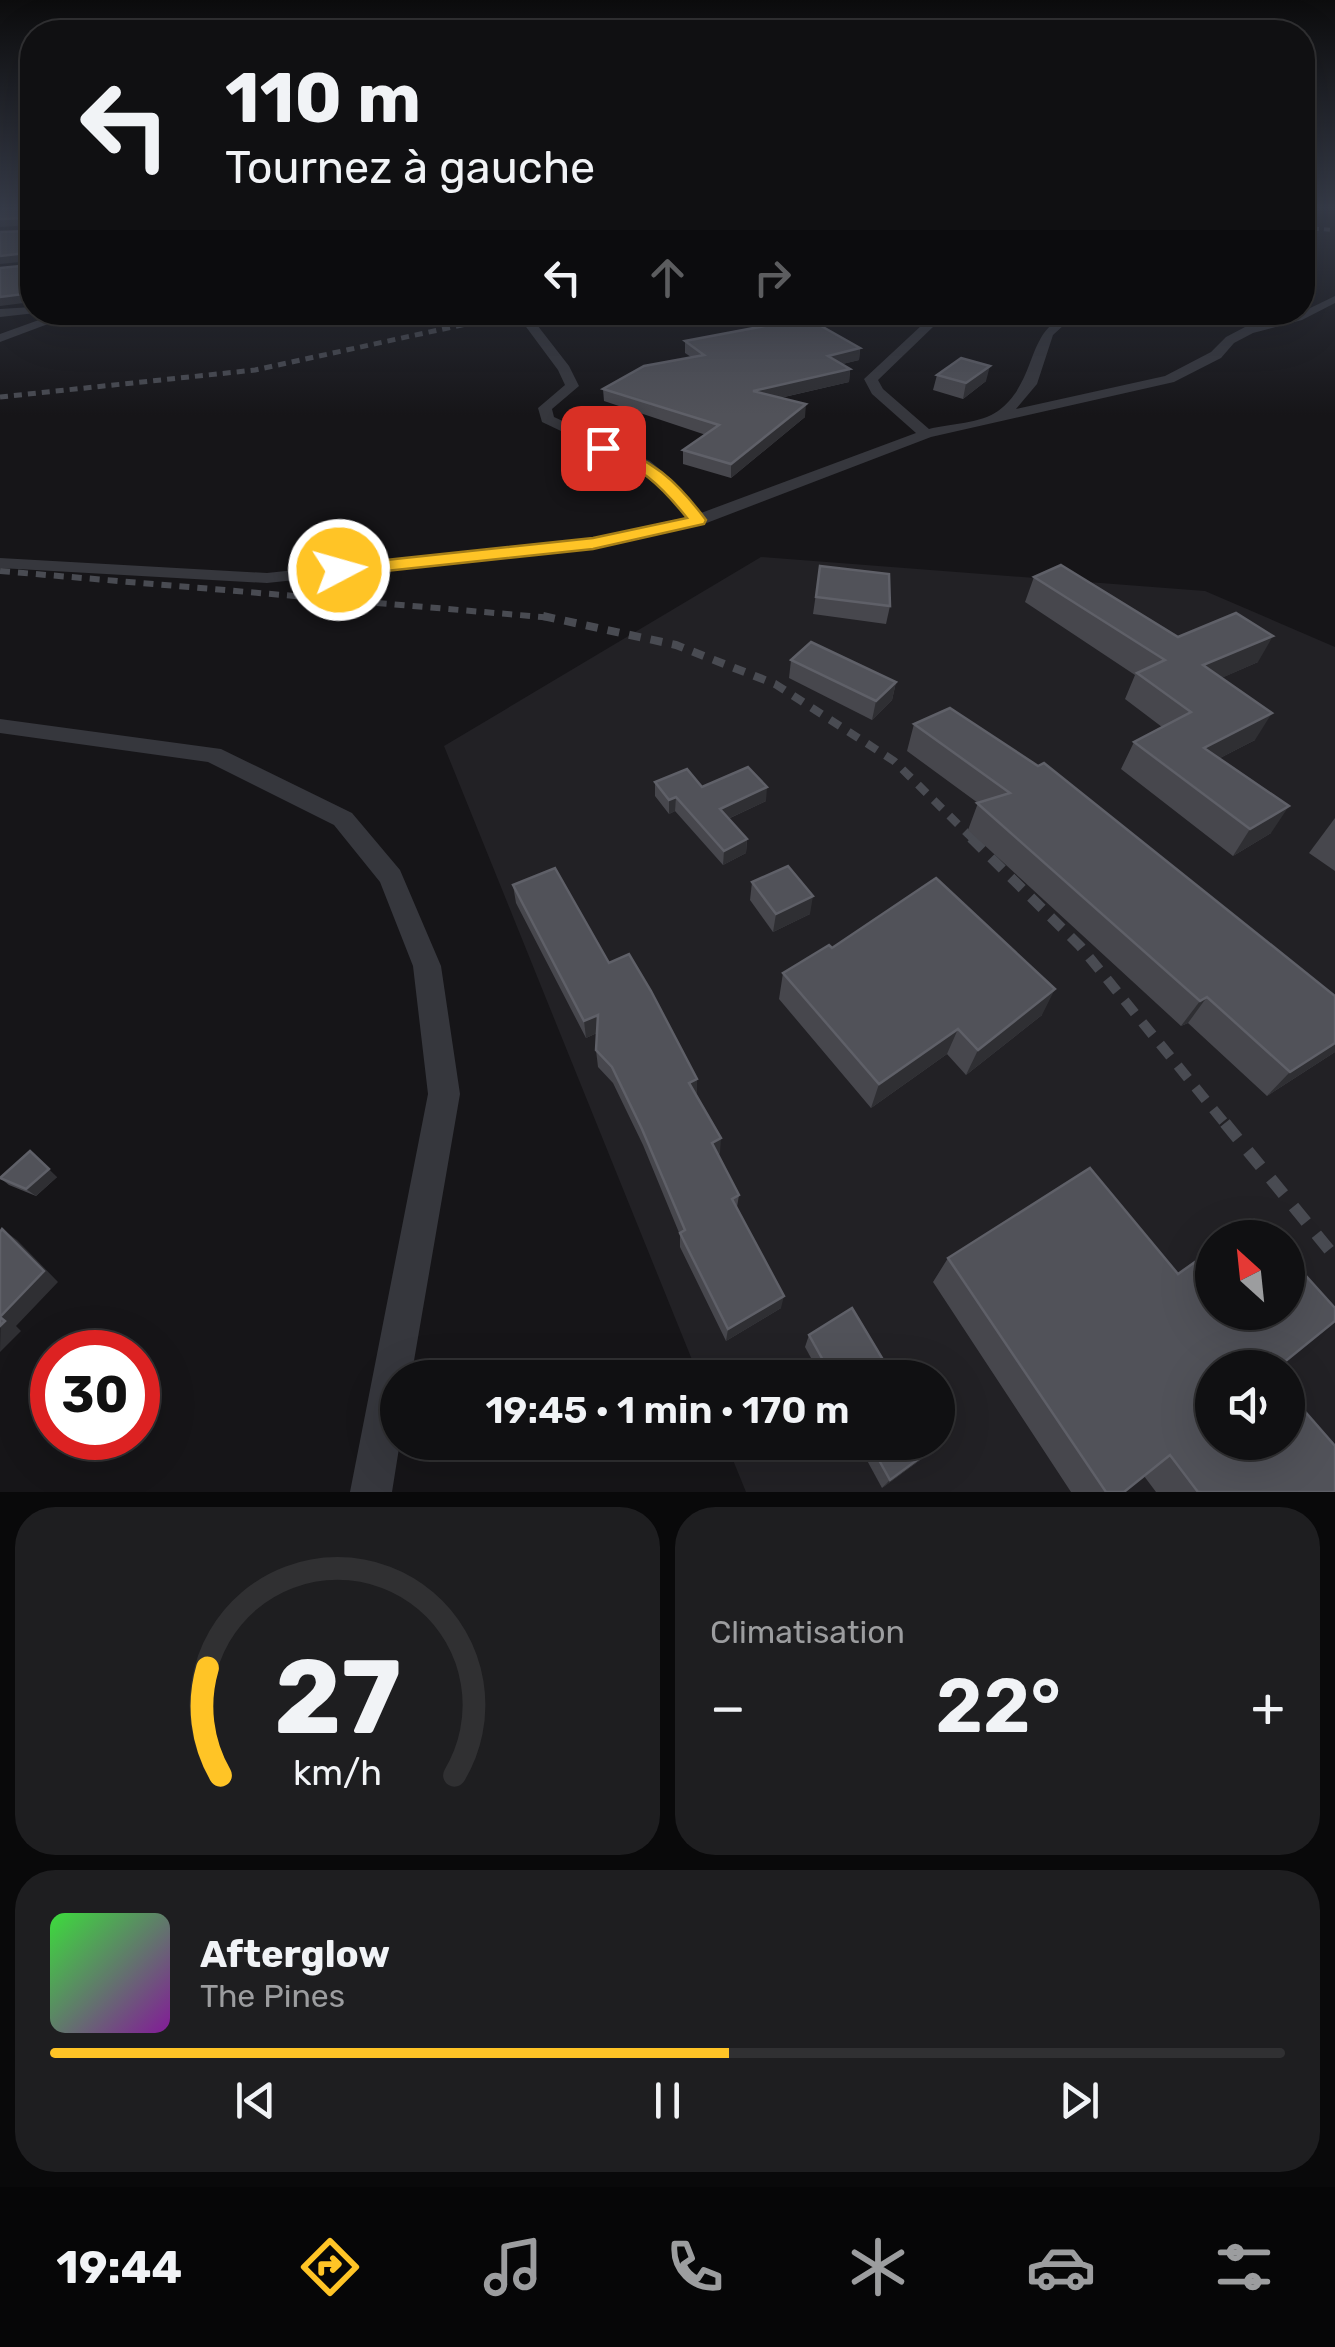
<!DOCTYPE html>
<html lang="fr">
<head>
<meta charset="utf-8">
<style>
	:root { --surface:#101012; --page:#1e1e20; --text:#f1f3f6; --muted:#9c9d9f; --line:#303032; --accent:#ffc426 }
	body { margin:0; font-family:Rubik,sans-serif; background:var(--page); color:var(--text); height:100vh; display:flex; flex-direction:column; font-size:38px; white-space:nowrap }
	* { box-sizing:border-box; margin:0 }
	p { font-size:32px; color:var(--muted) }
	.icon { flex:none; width:55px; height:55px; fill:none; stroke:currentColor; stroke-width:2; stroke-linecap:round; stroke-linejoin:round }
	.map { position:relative; height:1492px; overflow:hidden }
	.sheet { display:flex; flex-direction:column; gap:15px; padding:15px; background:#09090a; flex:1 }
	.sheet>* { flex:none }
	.banner { position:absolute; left:20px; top:20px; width:1295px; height:305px; border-radius:40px; box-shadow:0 10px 40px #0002,0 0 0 2px var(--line); background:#101012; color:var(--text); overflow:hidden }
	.needle { width:65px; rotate:333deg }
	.controls { position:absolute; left:1195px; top:1220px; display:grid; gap:20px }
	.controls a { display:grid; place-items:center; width:110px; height:110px; border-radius:50%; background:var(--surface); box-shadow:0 10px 40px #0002,0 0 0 2px var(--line); font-size:50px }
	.speed { position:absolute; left:30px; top:1330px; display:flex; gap:20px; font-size:50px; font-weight:700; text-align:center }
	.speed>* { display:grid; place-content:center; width:130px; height:130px; border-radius:50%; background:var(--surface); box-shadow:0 10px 40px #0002,0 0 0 2px var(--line); line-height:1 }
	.speed .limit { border:15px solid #d22; background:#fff; color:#111 }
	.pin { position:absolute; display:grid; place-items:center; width:85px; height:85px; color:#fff; margin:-42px; border-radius:20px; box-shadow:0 5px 15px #0006 }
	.me { position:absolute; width:110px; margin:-55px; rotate:84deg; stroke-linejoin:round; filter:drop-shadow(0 0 8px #0008) }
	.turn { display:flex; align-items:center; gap:35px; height:210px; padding:0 40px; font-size:45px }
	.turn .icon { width:130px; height:130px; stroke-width:2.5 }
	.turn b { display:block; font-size:70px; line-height:85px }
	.lanes { display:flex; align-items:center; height:95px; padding:0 40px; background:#0003; justify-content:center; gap:50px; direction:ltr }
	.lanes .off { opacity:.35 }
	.big { font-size:75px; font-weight:600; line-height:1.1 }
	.sheet .tile { flex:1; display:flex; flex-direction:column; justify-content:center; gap:15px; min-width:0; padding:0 35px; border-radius:40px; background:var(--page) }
	.sheet .dial { align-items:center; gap:0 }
	.dial svg { height:260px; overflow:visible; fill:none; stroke:var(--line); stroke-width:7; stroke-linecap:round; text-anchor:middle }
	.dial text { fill:var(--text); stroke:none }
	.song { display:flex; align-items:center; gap:30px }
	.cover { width:120px; height:120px; border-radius:15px; background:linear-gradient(135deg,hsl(120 70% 55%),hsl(290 70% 35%)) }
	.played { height:10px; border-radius:5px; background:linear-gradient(90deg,var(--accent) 55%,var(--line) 55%) }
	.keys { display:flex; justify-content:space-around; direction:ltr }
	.heat { display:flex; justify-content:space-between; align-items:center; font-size:55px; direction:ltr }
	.sheet .tiles { flex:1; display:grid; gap:15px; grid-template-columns:1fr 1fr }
	.tile:last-child { grid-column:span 2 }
	.trip { position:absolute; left:380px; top:1360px; width:575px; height:100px; border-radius:50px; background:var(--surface); box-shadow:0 10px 40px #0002,0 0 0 2px var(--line); font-weight:600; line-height:100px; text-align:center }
	.tabs { display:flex; height:160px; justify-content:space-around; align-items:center; background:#060607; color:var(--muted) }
	.tabs .icon { width:70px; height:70px }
	.tabs .current { color:var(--accent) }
	.tabs b { font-size:45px; color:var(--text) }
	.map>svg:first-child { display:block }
</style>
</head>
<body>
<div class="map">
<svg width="1335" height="1492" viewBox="0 0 1335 1492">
	<rect width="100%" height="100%" fill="#161518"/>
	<!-- built -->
	<path fill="#222125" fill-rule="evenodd" d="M 761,557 L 1205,591 L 1335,647 L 1335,1492 L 746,1492 L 726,1443 L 938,1442 L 938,1378 L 699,1377 L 444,746 ZM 1212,1238 L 1288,1238 L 1288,1312 L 1212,1312 ZM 1212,1368 L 1288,1368 L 1288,1442 L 1212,1442 Z"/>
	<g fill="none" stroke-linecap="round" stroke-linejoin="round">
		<!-- street -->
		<g fill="#36373d" fill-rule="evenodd">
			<path d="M 1335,296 L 1335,303 L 1302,320 L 1253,333 L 1234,343 L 1221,358 L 1174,382 L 931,437 L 704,524 L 593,548 L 267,583 L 0,568 L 0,558 L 267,573 L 593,538 L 687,517 L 664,489 L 639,468 L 542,422 L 538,408 L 565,385 L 558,370 L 515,312 L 527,312 L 569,366 L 579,386 L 552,409 L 554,417 L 650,461 L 675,482 L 701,513 L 916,433 L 872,394 L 864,379 L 922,325 L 917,312 L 929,312 L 934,326 L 878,380 L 883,389 L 929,429 C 949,424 982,423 998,411 C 1046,375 1019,312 1095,312 L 1065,324 L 1053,335 L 1037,384 L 1016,409 L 1165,376 L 1211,352 L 1226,337 L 1245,327 L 1302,312 Z"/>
			<polygon points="32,307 36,313 0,317 0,309"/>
			<polygon points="61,312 80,312 0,342 0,334"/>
			<polygon points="0,719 221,749 352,813 400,870 441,966 460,1094 411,1378 398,1378 400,1442 392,1492 350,1492 428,1094 413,966 380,882 334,825 208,762 0,733"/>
		</g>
		<!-- rail-far5 -->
		<polyline stroke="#494b52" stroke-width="4" stroke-dasharray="6 5" stroke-linecap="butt" points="1302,228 1335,230"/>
		<!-- rail-far4 -->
		<polyline stroke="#494b52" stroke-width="5" stroke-dasharray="8 6" stroke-linecap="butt" points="0,397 255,370 521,312"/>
		<!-- rail-far3 -->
		<polyline stroke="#494b52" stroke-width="6" stroke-dasharray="10 8" stroke-linecap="butt" points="0,571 554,618"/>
		<!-- rail-far2 -->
		<polyline stroke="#494b52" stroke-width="8" stroke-dasharray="12 10" stroke-linecap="butt" points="543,616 676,645 775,684 894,761 974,840"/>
		<!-- rail-far1 -->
		<polyline stroke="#494b52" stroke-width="10" stroke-dasharray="16 12" stroke-linecap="butt" points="971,838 1080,946 1227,1126"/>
		<!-- rail -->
		<polyline stroke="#494b52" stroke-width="12" stroke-dasharray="20 16" stroke-linecap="butt" points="1225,1123 1335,1257"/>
	</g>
	<!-- wall -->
	<g fill="#47474d">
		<polygon points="685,341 860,348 859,360 842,364 850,369 849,382 780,398 805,417 731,478 683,464 683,450 706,435 604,401 603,389 691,357 685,353"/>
		<polygon points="937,375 986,381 963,399 933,390"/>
		<polygon points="820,566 890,606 886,624 813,614"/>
		<polygon points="1034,577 1178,637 1258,662 1221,678 1255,740 1220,758 1271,833 1233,856 1121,769 1134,742 1162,727 1125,699 1135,675 1025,602"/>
		<polygon points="791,660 896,682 892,700 872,720 789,678"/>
		<polygon points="950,708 1335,1052 1267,1096 1188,1023 1181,1026 968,830 978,803 907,751 914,724"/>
		<polygon points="655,782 702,787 766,801 728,819 747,839 746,853 723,865 675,811 669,814 655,796"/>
		<polygon points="1335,818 1335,871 1309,853"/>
		<polygon points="752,882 810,914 773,932 750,900"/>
		<polygon points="513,885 609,963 696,1096 720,1153 718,1154 739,1195 737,1207 781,1308 726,1341 680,1247 680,1235 643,1145 613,1083 598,1067 596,1050 597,1033 586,1038 516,903"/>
		<polygon points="832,948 1042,1015 966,1075 947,1054 871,1108 779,999 783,973"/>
		<polygon points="57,1177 36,1196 9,1185 0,1178"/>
		<polygon points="948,1258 1212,1368 1335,1492 1156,1492 1144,1476 1124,1492 1071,1492 933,1282"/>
		<polygon points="809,1335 894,1378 822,1378 805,1347"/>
		<polygon points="857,1442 933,1442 936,1446 927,1455 882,1488"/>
	</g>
	<!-- shaded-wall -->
	<g fill="#2f2f33">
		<polygon points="29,218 32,225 0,227 0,219"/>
		<polygon points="32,242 32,257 28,253 30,261 0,264 0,256"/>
		<polygon points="32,293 32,302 0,306 0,297"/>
		<polygon points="860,348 859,360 827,368 828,356"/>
		<polygon points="990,366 986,381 963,399 966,383"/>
		<polygon points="850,369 849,382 753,404 753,391"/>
		<polygon points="806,404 805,417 731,478 731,464"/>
		<polygon points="1273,636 1258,662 1190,692 1203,665"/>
		<polygon points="896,682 892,700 872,720 876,701"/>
		<polygon points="1272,713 1255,740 1189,774 1204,748"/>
		<polygon points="767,787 766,801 719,823 720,809"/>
		<polygon points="676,797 675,811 669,814 669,800"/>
		<polygon points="1289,806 1271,833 1233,856 1250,829"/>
		<polygon points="747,839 746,853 723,865 724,851"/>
		<polygon points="813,896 810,914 773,932 776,914"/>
		<polygon points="1055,989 1042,1015 966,1075 978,1050"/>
		<polygon points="1207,997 1188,1023 1181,1026 1200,1001"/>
		<polygon points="598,1015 599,1032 586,1038 584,1021"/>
		<polygon points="958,1029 947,1054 871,1108 879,1084"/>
		<polygon points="1335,1043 1335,1052 1267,1096 1290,1072"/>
		<polygon points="697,1079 697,1095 689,1083"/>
		<polygon points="721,1138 720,1153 711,1158 712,1143"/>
		<polygon points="30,1151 57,1177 36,1196 26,1189"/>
		<polygon points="2,1229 17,1240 58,1282 16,1326 21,1331 0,1352"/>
		<polygon points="784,1296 781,1308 726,1341 728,1329"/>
		<polygon points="936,1446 927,1455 882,1488 890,1480"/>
	</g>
	<!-- building -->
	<g fill="#515259" stroke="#5f6068" stroke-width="2.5">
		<polygon points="32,206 32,242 26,253 0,256 0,232 29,231 32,227 29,218 0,219 0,209"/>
		<polygon points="32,249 32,293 0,297 0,268 31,265 32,257 28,253"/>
		<polygon points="807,318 860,348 828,356 850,369 753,391 806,404 731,464 683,450 719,425 603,389 644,366 704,355 685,341"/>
		<polygon points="961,358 990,366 966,383 937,375"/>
		<polygon points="1061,565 1178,637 1236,613 1273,636 1203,665 1272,713 1204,748 1289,806 1250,829 1134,742 1191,712 1137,673 1165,660 1034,577"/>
		<polygon points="820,566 889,574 890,606 816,597"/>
		<polygon points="811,642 896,682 876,701 791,660"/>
		<polygon points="950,708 1038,766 1044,763 1335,996 1335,1043 1290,1072 1207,997 1200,1001 977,803 1010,793 914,724"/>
		<polygon points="748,767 767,787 720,809 747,839 724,851 676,797 669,800 655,782 687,769 702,787"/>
		<polygon points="788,866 813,896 776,914 752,882"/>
		<polygon points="555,868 609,963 629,954 651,991 697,1079 689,1083 721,1138 712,1143 739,1195 732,1199 784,1296 728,1329 680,1233 685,1230 642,1129 612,1067 596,1050 598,1015 584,1021 513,885"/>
		<polygon points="936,878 1055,989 978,1050 958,1029 879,1084 783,973 829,945 832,948"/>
		<polygon points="30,1151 49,1169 26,1189 0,1178"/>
		<polygon points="1090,1168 1178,1274 1212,1250 1212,1312 1288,1312 1288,1256 1335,1308 1335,1321 1277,1368 1212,1368 1212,1442 1288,1442 1288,1392 1335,1446 1335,1492 1198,1492 1170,1455 1124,1492 1106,1492 948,1258"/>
		<polygon points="1254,1220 1270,1238 1229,1238"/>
		<polygon points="2,1229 44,1271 0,1317 5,1321 0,1326 0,1232"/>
		<polygon points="852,1308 894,1378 833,1378 809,1335"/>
		<polygon points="869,1442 933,1442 936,1446 890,1480"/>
	</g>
	<!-- sky -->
	<linearGradient id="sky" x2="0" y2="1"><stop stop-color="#0c0c0d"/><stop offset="0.5" stop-color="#363b48"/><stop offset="1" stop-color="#363b48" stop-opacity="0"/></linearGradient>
	<rect width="1335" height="415" fill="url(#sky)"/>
	<!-- route -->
	<path fill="#ffc426" stroke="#a67f19" stroke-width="2.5" d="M 603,444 C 651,457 677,481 706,520 L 704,524 L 593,549 L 339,576 L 330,570 L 339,565 L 593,538 L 687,518 C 660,484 639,465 598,451 L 598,445 Z"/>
</svg>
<div class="controls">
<a><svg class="needle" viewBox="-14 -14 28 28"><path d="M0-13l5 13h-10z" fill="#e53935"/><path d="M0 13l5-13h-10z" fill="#9c9d9f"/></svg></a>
<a><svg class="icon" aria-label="sound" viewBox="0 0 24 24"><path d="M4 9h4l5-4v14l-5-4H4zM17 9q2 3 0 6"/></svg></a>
</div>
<div class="speed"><div class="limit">30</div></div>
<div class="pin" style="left:603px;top:448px;background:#d93025"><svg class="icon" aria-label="arrive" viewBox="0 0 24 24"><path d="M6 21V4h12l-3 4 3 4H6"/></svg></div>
<svg class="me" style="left:339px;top:570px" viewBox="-20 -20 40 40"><circle r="17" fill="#ffc426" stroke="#fff" stroke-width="3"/><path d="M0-11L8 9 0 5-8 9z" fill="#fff"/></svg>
<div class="trip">19:45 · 1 min · 170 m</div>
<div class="banner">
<div class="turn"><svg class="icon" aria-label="left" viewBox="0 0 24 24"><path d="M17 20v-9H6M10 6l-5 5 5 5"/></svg><div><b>110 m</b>Tournez à gauche</div></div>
<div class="lanes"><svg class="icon" aria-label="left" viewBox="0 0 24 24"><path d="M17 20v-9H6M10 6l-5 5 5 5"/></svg><svg class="icon off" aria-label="ahead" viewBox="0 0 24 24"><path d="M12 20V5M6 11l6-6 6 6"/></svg><svg class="icon off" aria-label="right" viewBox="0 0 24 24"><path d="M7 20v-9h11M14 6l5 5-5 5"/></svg></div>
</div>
</div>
<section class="sheet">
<div class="tiles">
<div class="tile dial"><svg viewBox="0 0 100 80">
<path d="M14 69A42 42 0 1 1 86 69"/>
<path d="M14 69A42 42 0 0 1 10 36" stroke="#ffc426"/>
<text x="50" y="56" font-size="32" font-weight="700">27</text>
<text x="50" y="72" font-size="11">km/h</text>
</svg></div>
<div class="tile"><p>Climatisation</p>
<div class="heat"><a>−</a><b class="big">22°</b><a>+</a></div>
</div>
<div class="tile">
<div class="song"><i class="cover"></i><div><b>Afterglow</b><p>The Pines</p></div></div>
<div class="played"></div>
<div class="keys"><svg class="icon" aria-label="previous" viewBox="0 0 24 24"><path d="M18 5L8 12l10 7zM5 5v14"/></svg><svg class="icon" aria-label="pause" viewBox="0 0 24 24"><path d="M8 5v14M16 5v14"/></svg><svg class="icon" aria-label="next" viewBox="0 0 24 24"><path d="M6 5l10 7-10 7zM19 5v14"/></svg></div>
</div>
</div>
</section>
<nav class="tabs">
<b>19:44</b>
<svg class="icon current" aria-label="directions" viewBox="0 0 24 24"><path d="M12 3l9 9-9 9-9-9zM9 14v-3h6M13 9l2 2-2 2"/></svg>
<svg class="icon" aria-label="music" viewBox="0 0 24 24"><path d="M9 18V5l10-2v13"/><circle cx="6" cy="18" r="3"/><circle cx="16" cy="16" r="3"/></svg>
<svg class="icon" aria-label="phone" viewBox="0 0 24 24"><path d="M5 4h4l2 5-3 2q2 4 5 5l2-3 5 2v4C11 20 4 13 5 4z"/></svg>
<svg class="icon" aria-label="climate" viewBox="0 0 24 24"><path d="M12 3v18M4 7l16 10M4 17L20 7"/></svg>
<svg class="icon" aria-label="car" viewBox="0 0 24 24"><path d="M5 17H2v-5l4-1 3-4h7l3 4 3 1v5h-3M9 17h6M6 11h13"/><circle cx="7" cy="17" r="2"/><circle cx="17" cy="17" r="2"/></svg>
<svg class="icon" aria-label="filters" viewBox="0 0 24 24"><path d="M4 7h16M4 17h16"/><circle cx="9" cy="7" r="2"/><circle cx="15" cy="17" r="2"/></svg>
</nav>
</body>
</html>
